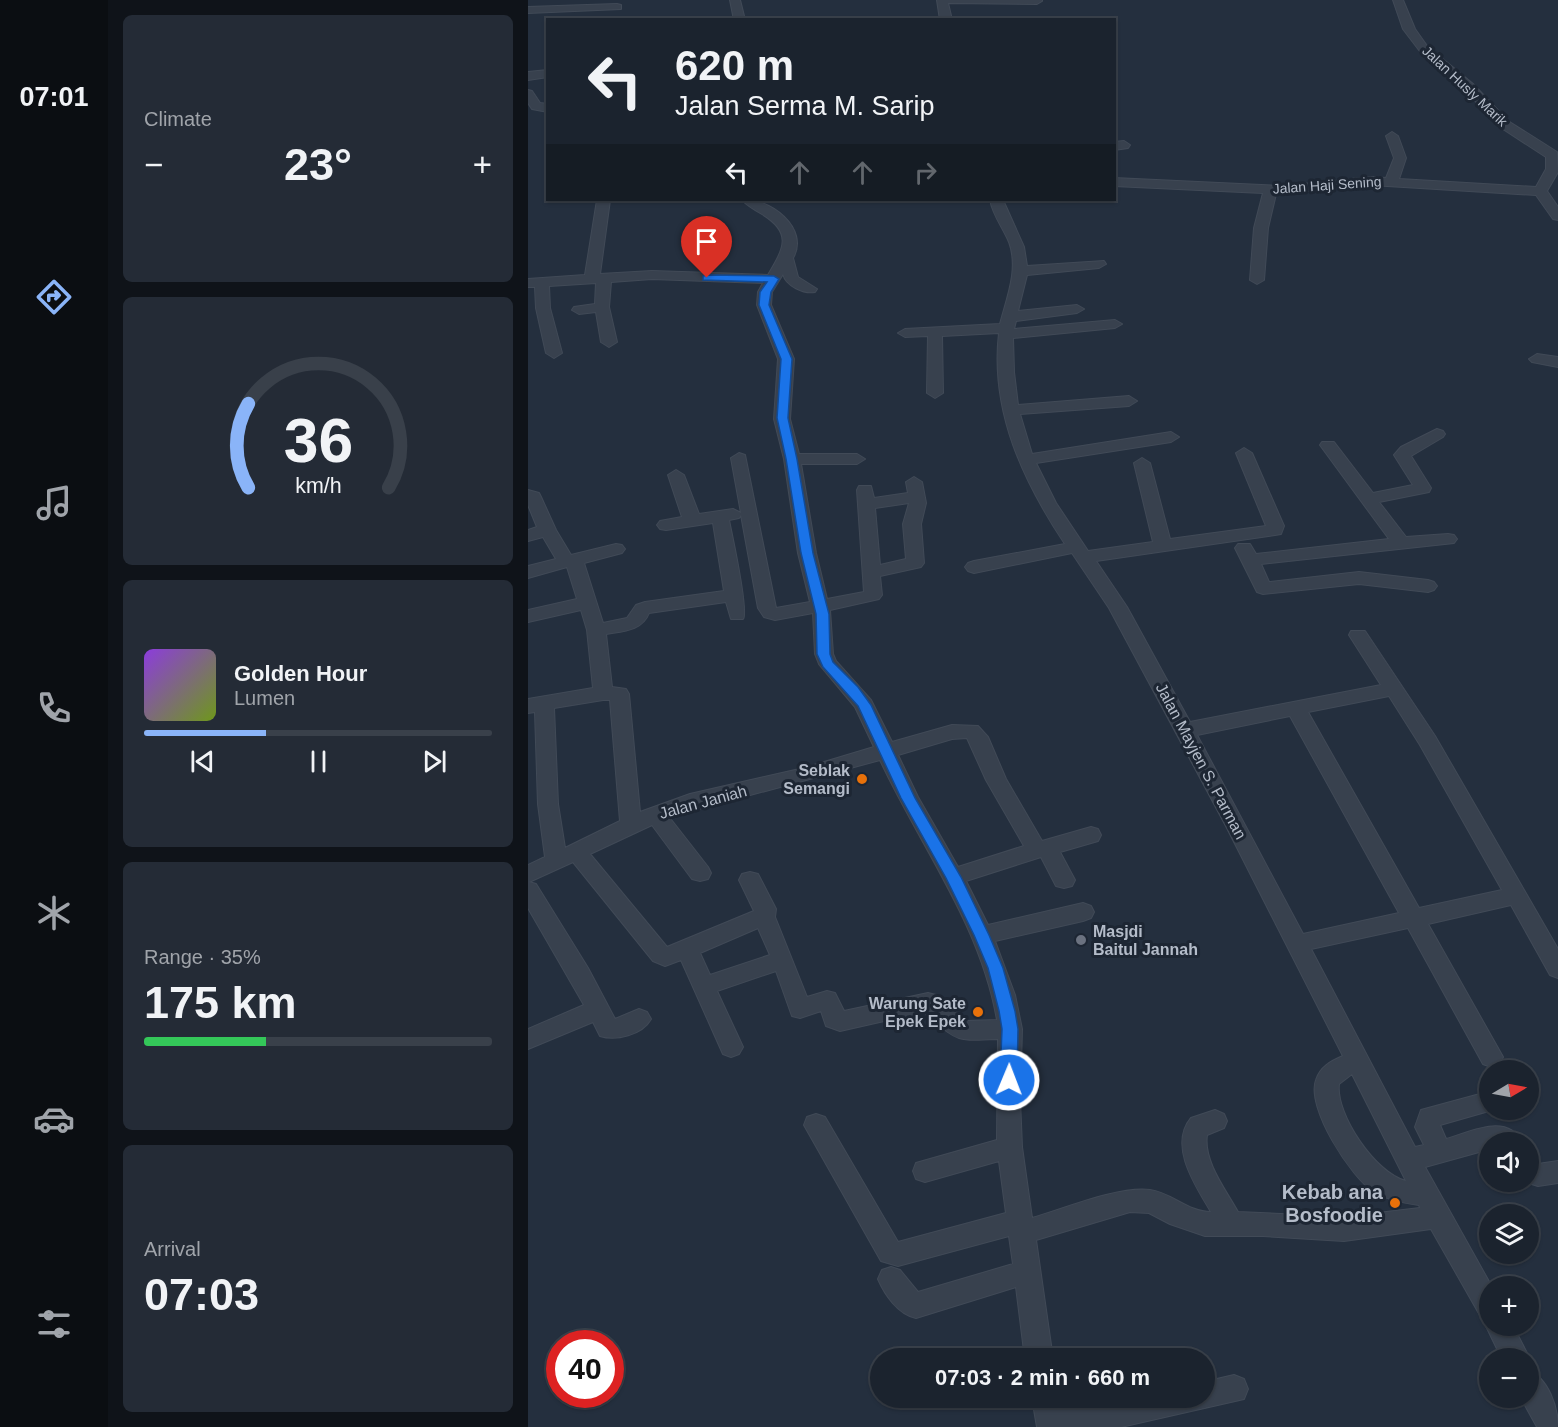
<!DOCTYPE html>
<html lang="en">
<head>
<meta charset="utf-8">
<style>
	:root { --surface:#1b232e; --page:#242b36; --text:#f1f3f6; --muted:#a0a4aa; --line:#39404a; --accent:#8ab4f8 }
	body { margin:0; font-family:Helvetica,sans-serif; background:var(--page); color:var(--text); height:100vh; display:flex; flex-direction:column; font-size:22px; white-space:nowrap }
	* { box-sizing:border-box; margin:0 }
	p { font-size:20px; color:var(--muted) }
	.icon { flex:none; width:33px; height:33px; fill:none; stroke:currentColor; stroke-width:2; stroke-linecap:round; stroke-linejoin:round }
	.map { position:relative; flex:1; overflow:hidden }
	.panel { display:flex; flex-direction:column; gap:15px; padding:15px; background:#0f1319; width:420px }
	.panel>* { flex:none }
	.banner { position:absolute; left:18px; top:18px; width:570px; height:183px; border-radius:0px; box-shadow:0 2px 4px #0004,0 0 0 2px var(--line); background:#1b232e; color:var(--text); overflow:hidden }
	.needle { width:39px; rotate:80deg }
	.fabs { position:absolute; left:951px; top:1060px; display:grid; gap:12px }
	.fabs a { display:grid; place-items:center; width:60px; height:60px; border-radius:50%; background:var(--surface); box-shadow:0 2px 4px #0004,0 0 0 2px var(--line); font-size:30px }
	.speed { position:absolute; left:18px; top:1330px; display:flex; gap:12px; font-size:30px; font-weight:700; text-align:center }
	.speed>* { display:grid; place-content:center; width:78px; height:78px; border-radius:50%; background:var(--surface); box-shadow:0 2px 4px #0004,0 0 0 2px var(--line); line-height:1 }
	.speed .limit { border:9px solid #d22; background:#fff; color:#111 }
	.pin { position:absolute; display:grid; place-items:center; width:51px; height:51px; color:#fff; margin:-62px -26px; border-radius:50% 50% 50% 0; rotate:-45deg; box-shadow:0 0 6px #0007 }
	.pin .icon { rotate:45deg }
	.me { position:absolute; width:66px; margin:-33px; rotate:1deg; stroke-linejoin:round; filter:drop-shadow(0 0 4px #0008) }
	.turn { display:flex; align-items:center; gap:21px; height:126px; padding:0 30px; font-size:27px }
	.turn .icon { width:78px; height:78px; stroke-width:2.5 }
	.turn b { display:block; font-size:42px; line-height:51px }
	.lanes { display:flex; align-items:center; height:57px; padding:0 30px; background:#0003; justify-content:center; gap:30px; direction:ltr }
	.lanes .off { opacity:.35 }
	.big { font-size:45px; font-weight:700; line-height:1.1 }
	.panel .card { flex:1; display:flex; flex-direction:column; justify-content:center; gap:9px; min-width:0; padding:0 21px; border-radius:9px; background:var(--page) }
	.panel .dial { align-items:center; gap:0 }
	.dial svg { height:156px; overflow:visible; fill:none; stroke:var(--line); stroke-width:7; stroke-linecap:round; text-anchor:middle }
	.dial text { fill:var(--text); stroke:none }
	.song { display:flex; align-items:center; gap:18px }
	.cover { width:72px; height:72px; border-radius:9px; background:linear-gradient(135deg,hsl(270 70% 55%),hsl(80 70% 35%)) }
	.played { height:6px; border-radius:3px; background:linear-gradient(90deg,var(--accent) 35%,var(--line) 35%) }
	.keys { display:flex; justify-content:space-around; direction:ltr }
	.heat { display:flex; justify-content:space-between; align-items:center; font-size:33px; direction:ltr }
	.charge { height:9px; border-radius:4px; background:linear-gradient(90deg,#34c759 35%,var(--line) 0) }
	.trip { position:absolute; left:342px; top:1348px; width:345px; height:60px; border-radius:30px; background:var(--surface); box-shadow:0 2px 4px #0004,0 0 0 2px var(--line); font-weight:700; line-height:60px; text-align:center }
	main { display:flex; flex:1; min-height:0 }
	.tab-bar { display:flex; flex-direction:column; width:108px; justify-content:space-around; align-items:center; background:#0b0e12; color:var(--muted) }
	.tab-bar .icon { width:42px; height:42px }
	.tab-bar .active { color:var(--accent) }
	.tab-bar b { font-size:27px; color:var(--text) }
	.map>svg:first-child { display:block }
</style>
</head>
<body>
<main>
<nav class="tab-bar">
<b>07:01</b>
<svg class="icon active" aria-label="directions" viewBox="0 0 24 24"><path d="M12 3l9 9-9 9-9-9zM9 14v-3h6M13 9l2 2-2 2"/></svg>
<svg class="icon" aria-label="music" viewBox="0 0 24 24"><path d="M9 18V5l10-2v13"/><circle cx="6" cy="18" r="3"/><circle cx="16" cy="16" r="3"/></svg>
<svg class="icon" aria-label="phone" viewBox="0 0 24 24"><path d="M5 4h4l2 5-3 2q2 4 5 5l2-3 5 2v4C11 20 4 13 5 4z"/></svg>
<svg class="icon" aria-label="climate" viewBox="0 0 24 24"><path d="M12 3v18M4 7l16 10M4 17L20 7"/></svg>
<svg class="icon" aria-label="car" viewBox="0 0 24 24"><path d="M5 17H2v-5l4-1 3-4h7l3 4 3 1v5h-3M9 17h6M6 11h13"/><circle cx="7" cy="17" r="2"/><circle cx="17" cy="17" r="2"/></svg>
<svg class="icon" aria-label="filters" viewBox="0 0 24 24"><path d="M4 7h16M4 17h16"/><circle cx="9" cy="7" r="2"/><circle cx="15" cy="17" r="2"/></svg>
</nav>
<section class="panel">
<div class="card"><p>Climate</p>
<div class="heat"><a>−</a><b class="big">23°</b><a>+</a></div>
</div>
<div class="card dial"><svg viewBox="0 0 100 80">
<path d="M14 69A42 42 0 1 1 86 69"/>
<path d="M14 69A42 42 0 0 1 14 26" stroke="#8ab4f8"/>
<text x="50" y="56" font-size="32" font-weight="700">36</text>
<text x="50" y="72" font-size="11">km/h</text>
</svg></div>
<div class="card">
<div class="song"><i class="cover"></i><div><b>Golden Hour</b><p>Lumen</p></div></div>
<div class="played"></div>
<div class="keys"><svg class="icon" aria-label="previous" viewBox="0 0 24 24"><path d="M18 5L8 12l10 7zM5 5v14"/></svg><svg class="icon" aria-label="pause" viewBox="0 0 24 24"><path d="M8 5v14M16 5v14"/></svg><svg class="icon" aria-label="next" viewBox="0 0 24 24"><path d="M6 5l10 7-10 7zM19 5v14"/></svg></div>
</div>
<div class="card"><p>Range · 35%</p><b class="big">175 km</b><div class="charge"></div></div>
<div class="card"><p>Arrival</p><b class="big">07:03</b></div>
</section>
<div class="map">
<svg width="1030" height="1427" viewBox="0 0 1030 1427">
	<rect width="100%" height="100%" fill="#242f3e"/>
	<g fill="none" stroke-linecap="round" stroke-linejoin="round">
		<defs>
			<g id="minor">
				<polygon points="202,0 212,0 217,20 206,20"/>
				<polygon points="409,0 514,0 514,1 509,4 420,3 424,20 412,20"/>
				<polygon points="865,0 875,0 887,29 899,46 945,84 980,121 1029,152 1030,172 1019,191 1030,207 1030,220 1025,219 1008,195 843,185 748,194 740,228 736,280 729,284 722,280 726,228 735,193 586,186 586,178 755,186 843,177 858,178 866,158 858,136 864,132 870,136 878,158 871,179 1008,187 1018,169 1018,157 972,127 937,90 891,50 875,29"/>
				<polygon points="89,4 93,5 93,9 0,13 0,7"/>
				<polygon points="20,70 20,77 0,80 0,72"/>
				<polygon points="0,90 4,91 12,103 20,104 20,112 4,109 0,103"/>
				<polygon points="596,141 602,145 600,148 586,150 586,142"/>
				<path d="M 69,200 L 82,200 L 72,274 L 124,271 L 240,275 C 256,248 265,233 234,214 C 227,210 220,206 214,200 C 241,197 282,228 265,258 L 270,277 L 289,289 L 287,292 C 276,294 258,286 255,274 L 244,292 L 243,305 L 266,359 L 262,419 L 271,454 L 329,454 L 337,459 L 329,464 L 273,464 L 288,553 L 299,599 L 336,592 L 329,490 L 331,486 L 343,486 L 346,498 L 380,493 L 378,482 L 386,477 L 394,482 L 398,503 L 393,524 L 396,563 L 393,567 L 352,576 L 354,595 L 351,599 L 302,610 L 305,654 L 308,661 L 343,700 L 364,742 L 424,725 L 450,726 L 460,737 L 478,779 L 514,841 L 563,827 L 570,829 L 573,835 L 570,841 L 532,852 L 547,880 L 544,886 L 536,888 L 528,886 L 513,857 L 438,881 L 460,925 L 555,903 L 563,906 L 566,912 L 563,918 L 555,921 L 467,941 L 487,995 L 494,1029 L 492,1100 L 494,1147 L 504,1218 C 536,1209 590,1186 622,1190 C 644,1193 660,1212 683,1212 C 668,1186 640,1146 663,1118 L 687,1110 L 696,1114 L 699,1121 L 696,1128 L 679,1135 C 675,1161 698,1190 710,1212 L 816,1217 L 892,1208 L 891,1205 C 876,1203 859,1200 846,1192 C 823,1177 778,1108 788,1080 C 792,1067 803,1061 815,1056 L 698,826 L 581,608 L 544,553 L 446,573 L 440,571 L 437,567 L 440,563 L 446,561 L 537,544 C 495,481 462,411 471,333 L 414,336 L 415,393 L 407,398 L 399,393 L 400,336 L 377,337 L 370,333 L 377,329 L 472,324 C 479,297 491,269 481,242 C 475,228 465,215 462,200 L 475,200 L 496,247 L 499,266 L 576,261 L 578,264 L 571,268 L 499,275 L 490,311 L 549,305 L 556,309 L 549,313 L 488,321 L 486,329 L 587,320 L 594,324 L 587,328 L 485,338 L 486,372 L 490,405 L 601,396 L 609,401 L 601,406 L 492,414 L 504,454 L 643,432 L 651,437 L 643,442 L 508,463 L 528,503 L 560,551 L 625,542 L 606,463 L 614,458 L 622,463 L 642,539 L 738,526 L 708,453 L 716,448 L 724,453 L 756,526 L 753,534 L 747,535 L 568,561 L 599,607 L 662,722 L 853,685 L 821,635 L 823,631 L 837,631 L 907,736 L 1030,949 L 1030,978 L 1022,975 L 983,905 L 900,924 L 975,1057 L 971,1064 L 963,1067 L 955,1064 L 880,928 L 783,949 L 887,1147 L 896,1145 L 887,1127 L 893,1110 L 952,1094 L 962,1099 L 961,1111 L 912,1125 L 918,1139 C 943,1132 980,1112 994,1143 L 962,1143 L 962,1149 L 897,1167 L 964,1287 L 962,1287 L 962,1326 L 985,1326 L 1002,1359 L 1000,1362 L 1000,1359 L 974,1359 L 958,1326 L 960,1320 L 953,1317 L 903,1229 L 816,1241 L 735,1236 L 677,1236 L 642,1224 L 621,1213 L 602,1212 L 508,1240 L 525,1359 L 497,1359 L 488,1287 L 388,1318 C 370,1314 357,1295 350,1279 L 354,1270 L 363,1267 L 372,1270 L 390,1292 L 485,1264 L 481,1236 L 370,1266 L 353,1261 L 276,1125 L 279,1117 L 288,1114 L 297,1117 L 370,1242 L 478,1213 L 471,1161 L 397,1182 L 388,1179 L 385,1171 L 388,1163 L 469,1140 L 470,1039 C 425,1041 430,1041 396,1012 L 312,1031 L 298,1026 L 293,1011 L 272,1018 L 264,1016 L 248,971 L 189,991 L 215,1047 L 211,1054 L 203,1057 L 195,1054 L 153,960 L 137,966 L 125,961 L 45,862 L 1,882 L 8,884 L 60,968 L 87,1019 L 111,1009 L 119,1012 L 123,1019 C 114,1035 88,1041 72,1036 L 65,1022 L 0,1049 L 0,1029 L 56,1005 L 0,908 L 0,865 L 17,857 L 10,804 L 7,712 L 0,713 L 0,699 L 65,688 L 59,630 L 53,610 L 0,622 L 0,610 L 49,599 L 39,567 L 0,578 L 0,566 L 28,559 L 15,537 L 0,541 L 0,530 L 9,527 L 0,505 L 0,490 L 11,493 L 13,497 L 28,530 L 43,555 L 88,544 L 94,545 L 97,549 L 94,553 L 56,563 L 75,623 L 99,618 L 108,605 L 117,602 L 196,591 L 185,523 L 138,530 L 132,529 L 129,525 L 132,521 L 154,517 L 140,475 L 148,470 L 156,475 L 171,514 L 205,509 L 213,513 L 203,458 L 211,453 L 217,455 L 248,608 L 282,602 L 270,553 L 256,459 L 246,419 L 250,359 L 229,305 L 230,292 L 235,283 L 124,279 L 83,282 L 81,307 L 89,342 L 81,347 L 73,342 L 68,312 L 51,314 L 44,310 L 46,307 L 67,304 L 68,283 L 21,286 L 22,308 L 34,353 L 26,358 L 18,353 L 8,308 L 7,287 L 0,287 L 0,279 L 57,275 ZM 381,503 L 375,524 L 378,559 L 352,565 L 347,508 ZM 213,515 L 230,608 L 236,617 L 247,620 L 285,613 L 287,654 L 291,664 L 327,707 L 346,747 L 276,768 L 162,794 L 112,812 L 101,694 L 98,689 L 84,687 L 78,634 C 95,631 114,631 121,613 L 198,602 L 203,619 L 215,619 C 221,611 204,536 201,520 L 211,518 ZM 861,696 L 892,745 L 974,890 L 891,908 L 780,712 ZM 75,700 L 82,700 L 92,821 L 37,848 L 30,804 L 26,708 ZM 762,716 L 871,913 L 775,934 L 669,735 ZM 439,738 L 458,780 L 496,846 L 430,867 L 390,797 L 370,755 L 424,739 ZM 352,760 C 392,846 453,925 469,1020 L 439,1021 L 408,995 L 400,993 L 316,1011 L 307,993 L 299,991 L 279,997 L 247,917 L 248,909 L 230,874 L 222,872 L 214,874 L 211,880 L 226,911 L 139,947 L 62,854 L 124,825 L 164,879 L 172,881 L 180,879 L 183,873 L 180,867 L 141,817 ZM 230,928 L 242,955 L 182,975 L 172,953 ZM 824,1074 L 878,1181 C 848,1174 807,1114 811,1084 Z"/>
				<polygon points="1009,354 1030,357 1030,367 1004,362 1001,359"/>
				<polygon points="909,429 915,431 917,434 915,437 883,456 903,488 901,492 851,502 878,537 920,534 926,535 929,539 926,543 733,564 741,582 831,572 900,580 906,582 909,586 906,590 900,592 831,584 735,594 729,592 707,548 710,544 722,544 728,554 861,539 792,445 794,442 806,442 845,493 885,485 866,455 873,447"/>
				<polygon points="1000,1161 1010,1164 1030,1161 1030,1183 1010,1186 997,1182 1000,1182"/>
				<path d="M 1000,1370 C 1020,1378 1030,1407 1030,1427 L 1009,1427 L 993,1398 L 1000,1398 Z"/>
				<polygon points="706,1375 716,1379 720,1389 716,1399 593,1427 509,1427 504,1398 532,1398 533,1406 575,1403 600,1398 676,1398 676,1382"/>
			</g>
		</defs>
		<!-- minor casing -->
		<use href="#minor" stroke="#414a57" stroke-width="2"/>
		<!-- minor -->
		<use href="#minor" fill="#38414e" fill-rule="evenodd"/>
	</g>
	<!-- route -->
	<polygon fill="#1a73e8" stroke="#114b97" stroke-width="1.5" points="179,275 246,276 251,279 243,292 241,305 264,359 260,418 269,459 285,553 301,614 302,654 305,662 330,687 343,705 387,798 433,877 461,935 475,968 487,1011 490,1029 489,1080 487,1085 481,1087 475,1085 472,1080 474,1029 471,1011 460,968 446,935 418,878 373,798 330,706 295,667 289,654 288,614 273,553 258,459 249,418 253,359 231,305 232,292 239,282 175,280 175,276"/>
	<!-- markers -->
	<g fill="#e8710a" stroke="#1d2633" stroke-width="2">
		<circle cx="334" cy="779" r="6"/>
		<circle cx="450" cy="1012" r="6"/>
		<circle cx="867" cy="1203" r="6"/>
	</g>
	<circle fill="#6b7280" stroke="#1d2633" stroke-width="2" cx="553" cy="940" r="6"/>
	<g text-anchor="middle" dominant-baseline="central" stroke-width="6" stroke-linejoin="round" paint-order="stroke">
		<!-- far-street labels -->
		<g font-size="14" fill="#b4bcc9" stroke="#1d2633">
			<text transform="translate(937 86) rotate(43)">Jalan Husly Marik</text>
			<text transform="translate(799 185) rotate(-4)">Jalan Haji Sening</text>
		</g>
		<!-- street labels -->
		<g font-size="16" fill="#b4bcc9" stroke="#1d2633">
			<text transform="translate(673 761) rotate(62)">Jalan Mayjen S. Parman</text>
			<text transform="translate(175 802) rotate(-15)">Jalan Janiah</text>
		</g>
		<!-- poi labels -->
		<g font-size="16" font-weight="bold" fill="#b4bcc9" stroke="#1d2633" text-anchor="end">
			<text x="322" y="770">Seblak<tspan x="322" dy="18">Semangi</tspan></text>
			<text x="565" y="931" text-anchor="start">Masjdi<tspan x="565" dy="18">Baitul Jannah</tspan></text>
			<text x="438" y="1003">Warung Sate<tspan x="438" dy="18">Epek Epek</tspan></text>
		</g>
		<!-- near-poi labels -->
		<g font-size="20" font-weight="bold" fill="#b4bcc9" stroke="#1d2633" text-anchor="end">
			<text x="855" y="1192">Kebab ana<tspan x="855" dy="23">Bosfoodie</tspan></text>
		</g>
	</g>
</svg>
<div class="fabs">
<a><svg class="needle" viewBox="-14 -14 28 28"><path d="M0-13l5 13h-10z" fill="#e53935"/><path d="M0 13l5-13h-10z" fill="#a0a4aa"/></svg></a>
<a><svg class="icon" aria-label="sound" viewBox="0 0 24 24"><path d="M4 9h4l5-4v14l-5-4H4zM17 9q2 3 0 6"/></svg></a>
<a><svg class="icon" aria-label="layers" viewBox="0 0 24 24"><path d="M12 4l9 5-9 5-9-5zM3 14l9 5 9-5"/></svg></a>
<a>+</a>
<a>−</a>
</div>
<div class="speed"><div class="limit">40</div></div>
<div class="pin" style="left:179px;top:278px;background:#d93025"><svg class="icon" aria-label="arrive" viewBox="0 0 24 24"><path d="M6 21V4h12l-3 4 3 4H6"/></svg></div>
<svg class="me" style="left:481px;top:1080px" viewBox="-20 -20 40 40"><circle r="17" fill="#1a73e8" stroke="#fff" stroke-width="3"/><path d="M0-11L8 9 0 5-8 9z" fill="#fff"/></svg>
<div class="trip">07:03 · 2 min · 660 m</div>
<div class="banner">
<div class="turn"><svg class="icon" aria-label="left" viewBox="0 0 24 24"><path d="M17 20v-9H6M10 6l-5 5 5 5"/></svg><div><b>620 m</b>Jalan Serma M. Sarip</div></div>
<div class="lanes"><svg class="icon" aria-label="left" viewBox="0 0 24 24"><path d="M17 20v-9H6M10 6l-5 5 5 5"/></svg><svg class="icon off" aria-label="ahead" viewBox="0 0 24 24"><path d="M12 20V5M6 11l6-6 6 6"/></svg><svg class="icon off" aria-label="ahead" viewBox="0 0 24 24"><path d="M12 20V5M6 11l6-6 6 6"/></svg><svg class="icon off" aria-label="right" viewBox="0 0 24 24"><path d="M7 20v-9h11M14 6l5 5-5 5"/></svg></div>
</div>
</div>
</main>
</body>
</html>
